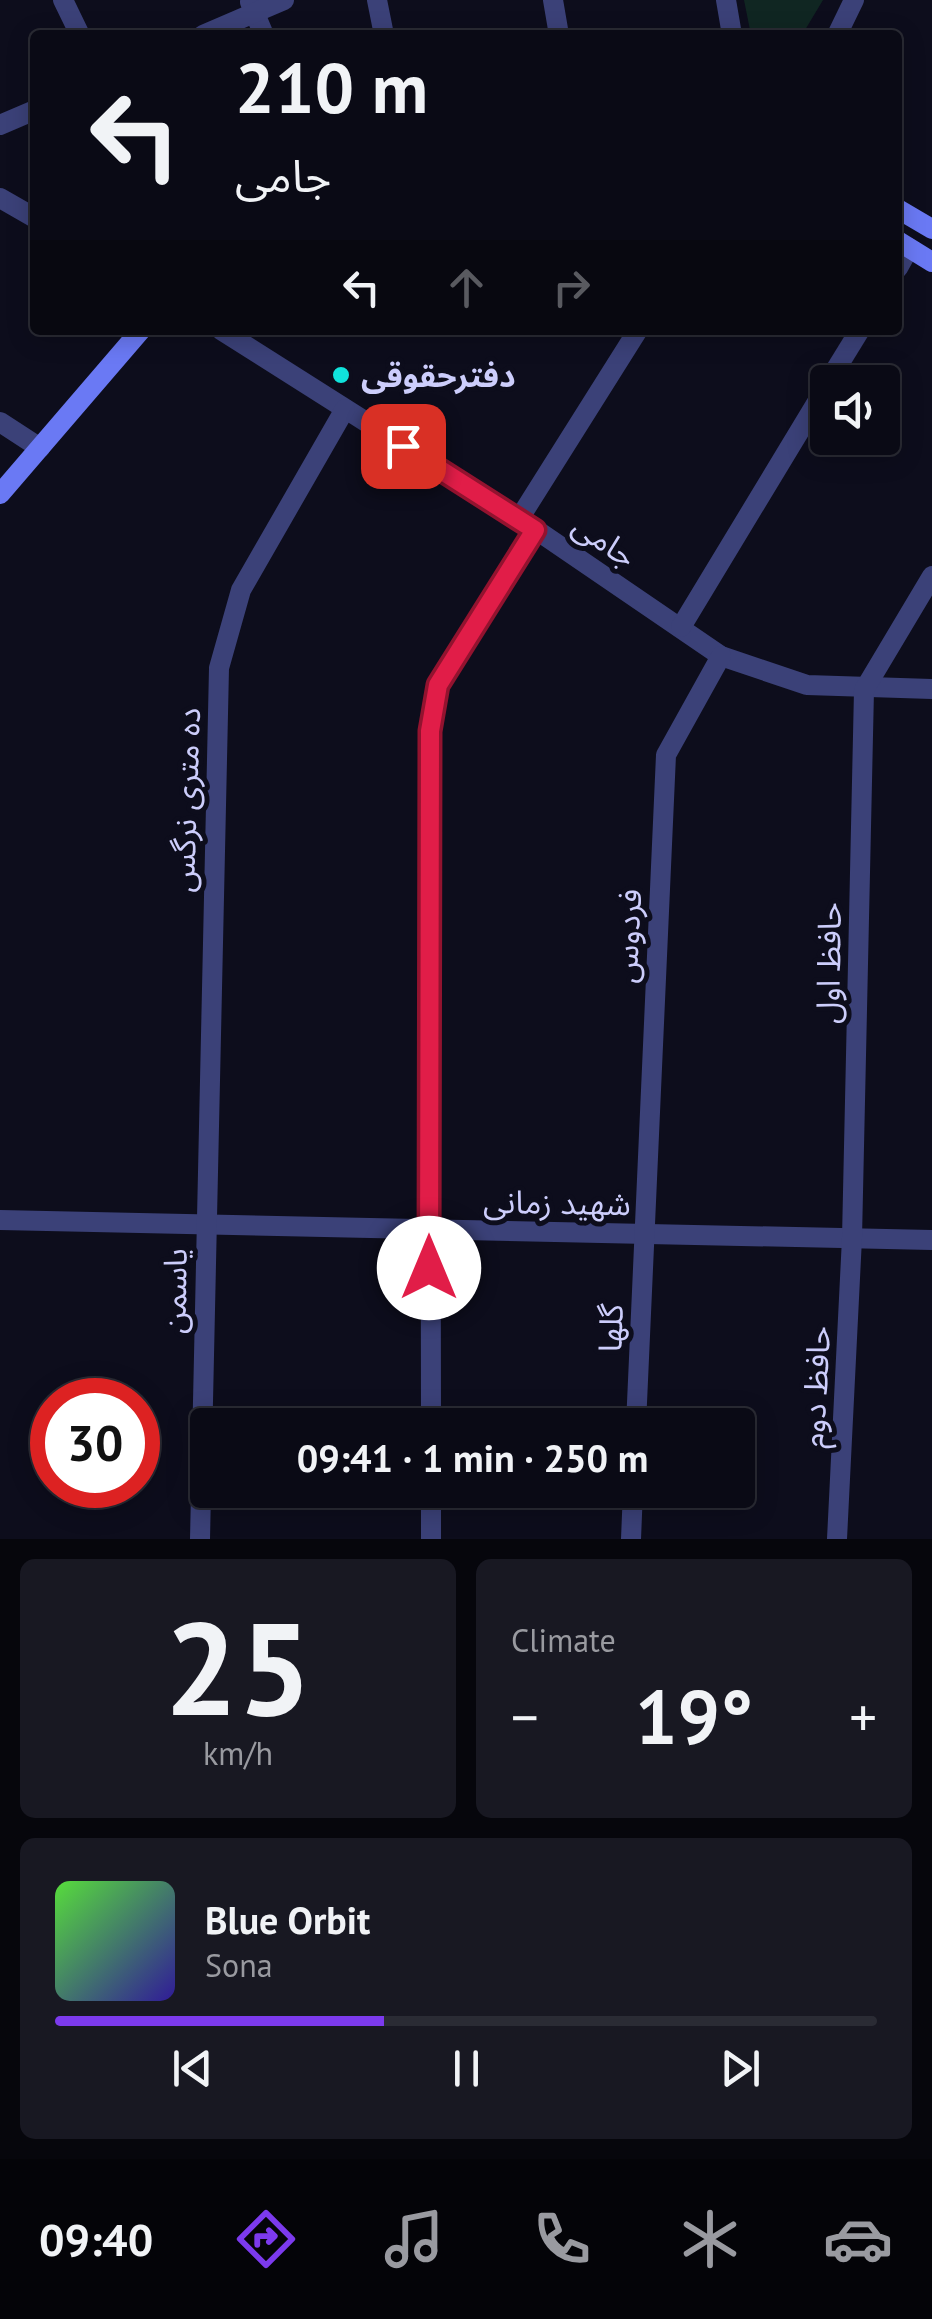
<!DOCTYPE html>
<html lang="en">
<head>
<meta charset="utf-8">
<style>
	:root { --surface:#0a0a15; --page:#181822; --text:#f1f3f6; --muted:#999aa0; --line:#2a2b34; --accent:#7c3aed }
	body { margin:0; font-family:"PT Sans","Noto Sans Arabic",sans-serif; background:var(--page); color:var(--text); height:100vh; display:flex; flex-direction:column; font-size:38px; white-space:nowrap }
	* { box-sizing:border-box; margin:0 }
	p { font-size:32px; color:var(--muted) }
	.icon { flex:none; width:55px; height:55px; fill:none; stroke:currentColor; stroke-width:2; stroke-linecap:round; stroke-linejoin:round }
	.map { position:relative; height:1539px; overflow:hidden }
	.sheet { display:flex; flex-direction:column; gap:20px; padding:20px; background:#06060c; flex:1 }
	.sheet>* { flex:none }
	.guide { position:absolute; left:30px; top:30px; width:872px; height:305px; border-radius:10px; box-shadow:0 5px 25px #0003,0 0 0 2px var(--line); background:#0a0a15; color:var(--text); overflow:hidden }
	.tools { position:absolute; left:810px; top:365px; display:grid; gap:20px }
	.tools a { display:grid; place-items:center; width:90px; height:90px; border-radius:10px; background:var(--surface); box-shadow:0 5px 25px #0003,0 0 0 2px var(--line); font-size:50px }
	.speed { position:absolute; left:30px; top:1378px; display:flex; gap:20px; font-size:50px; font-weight:700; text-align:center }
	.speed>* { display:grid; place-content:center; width:130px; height:130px; border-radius:50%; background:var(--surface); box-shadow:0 5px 25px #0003,0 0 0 2px var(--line); line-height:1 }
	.speed .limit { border:15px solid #d22; background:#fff; color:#111 }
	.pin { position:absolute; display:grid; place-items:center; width:85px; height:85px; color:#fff; margin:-42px; border-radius:20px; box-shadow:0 5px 15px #0006 }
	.me { position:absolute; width:110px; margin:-55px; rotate:0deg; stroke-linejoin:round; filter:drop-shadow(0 0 8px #0008) }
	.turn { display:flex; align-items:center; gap:35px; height:210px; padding:0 40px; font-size:45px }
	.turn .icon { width:130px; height:130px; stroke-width:2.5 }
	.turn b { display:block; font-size:70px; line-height:85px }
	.lanes { display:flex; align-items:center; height:95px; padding:0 40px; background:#0003; justify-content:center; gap:50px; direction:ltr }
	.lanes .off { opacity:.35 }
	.big { font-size:75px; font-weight:700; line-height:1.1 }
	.sheet .widget { flex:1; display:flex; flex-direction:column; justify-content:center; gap:15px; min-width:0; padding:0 35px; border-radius:15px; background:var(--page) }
	.sheet .dial { align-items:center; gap:0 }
	.dial b { font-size:130px; line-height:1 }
	.song { display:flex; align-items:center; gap:30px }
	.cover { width:120px; height:120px; border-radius:15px; background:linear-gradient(135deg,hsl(110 70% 55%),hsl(250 70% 35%)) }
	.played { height:10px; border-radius:5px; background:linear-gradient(90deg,var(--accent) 40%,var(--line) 40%) }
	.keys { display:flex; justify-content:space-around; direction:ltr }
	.heat { display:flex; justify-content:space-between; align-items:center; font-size:55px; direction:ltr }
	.sheet .tiles { flex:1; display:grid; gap:20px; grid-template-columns:1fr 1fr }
	.widget:last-child { grid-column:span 2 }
	.trip { position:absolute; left:190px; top:1408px; width:565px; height:100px; border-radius:10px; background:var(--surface); box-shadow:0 5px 25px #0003,0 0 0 2px var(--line); font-weight:700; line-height:100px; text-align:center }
	.tab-bar { display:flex; height:160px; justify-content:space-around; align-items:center; background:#040408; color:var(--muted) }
	.tab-bar .icon { width:70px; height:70px }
	.tab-bar .active { color:var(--accent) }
	.tab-bar b { font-size:45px; color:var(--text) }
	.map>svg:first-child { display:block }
</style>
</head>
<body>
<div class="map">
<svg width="932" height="1539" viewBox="0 0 932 1539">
	<rect width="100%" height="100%" fill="#0d0d1c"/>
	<!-- green -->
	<polygon fill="#102622" points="744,0 823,0 802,35 751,35"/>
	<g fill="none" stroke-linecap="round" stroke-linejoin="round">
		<!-- street -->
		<g stroke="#3b4178" stroke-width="20">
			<polyline points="63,0 80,35"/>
			<polyline points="377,0 384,35"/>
			<polyline points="553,0 559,35"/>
			<polyline points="726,0 732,35"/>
			<polyline points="250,2 264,35"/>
			<polyline points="203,35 284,0"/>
			<polyline points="837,35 854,0"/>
			<polyline points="0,125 35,110"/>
			<polyline points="0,198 35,218"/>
			<polyline points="898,268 909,248"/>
			<polyline points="221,330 535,529 721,656 807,685 932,689"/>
			<polyline points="828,382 860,330"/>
			<polyline points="0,422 40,448"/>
			<polyline points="519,519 638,330"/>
			<polyline points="681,627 828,384"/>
			<polyline points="0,1220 932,1240"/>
			<polyline points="431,1425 430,731 438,685 535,529"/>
			<polyline points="636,1425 666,755 721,656"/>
			<polyline points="431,1490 431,1539"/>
			<polyline points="200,1539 219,668 241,590 345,409"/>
			<polyline points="631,1539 633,1490"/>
			<polyline points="837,1539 852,1238 864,690 932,576"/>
		</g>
		<!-- secondary -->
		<g stroke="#6a79f4" stroke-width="20">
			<polyline points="898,209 932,229"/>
			<polyline points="898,241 932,262"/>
			<polyline points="0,494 141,330"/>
		</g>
	</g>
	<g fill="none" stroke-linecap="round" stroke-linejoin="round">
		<defs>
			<polyline id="route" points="403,446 535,530 438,685 430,731 429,1268"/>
		</defs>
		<!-- route casing -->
		<use href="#route" stroke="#92132f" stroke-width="25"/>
		<!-- route -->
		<use href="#route" stroke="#e11d48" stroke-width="18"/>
	</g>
	<!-- markers -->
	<circle fill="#10e3dc" stroke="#0d0d1c" stroke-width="4" cx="341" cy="375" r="10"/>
	<g text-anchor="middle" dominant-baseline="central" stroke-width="10" stroke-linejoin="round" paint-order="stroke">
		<!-- poi labels -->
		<g font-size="32" font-weight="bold" fill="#cccdfb" stroke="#0d0d1c" text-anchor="start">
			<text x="361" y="375">دفترحقوقی</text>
		</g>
		<!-- street labels -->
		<g font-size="32" fill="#cccdfb" stroke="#0d0d1c">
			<text transform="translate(605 540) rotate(34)">جامی</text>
			<text transform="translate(185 800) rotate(-88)">ده متری نرگس</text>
			<text transform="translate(627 936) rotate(-87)">فردوس</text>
			<text transform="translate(828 963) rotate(-89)">حافظ اول</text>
			<text transform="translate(557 1202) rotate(1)">شهید زمانی</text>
			<text transform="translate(174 1291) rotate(-89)">یاسمن</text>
			<text transform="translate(610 1328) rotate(-88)">گلها</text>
			<text transform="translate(815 1387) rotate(-87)">حافظ دوم</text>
		</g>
	</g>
</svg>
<div class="tools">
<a><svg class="icon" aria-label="sound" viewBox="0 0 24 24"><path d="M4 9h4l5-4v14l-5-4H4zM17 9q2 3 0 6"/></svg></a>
</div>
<div class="speed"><div class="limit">30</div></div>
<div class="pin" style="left:403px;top:446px;background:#d93025"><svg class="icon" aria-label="arrive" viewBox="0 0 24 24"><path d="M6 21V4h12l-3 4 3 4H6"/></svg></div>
<svg class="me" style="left:429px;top:1268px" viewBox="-20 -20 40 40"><circle r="19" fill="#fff"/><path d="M0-13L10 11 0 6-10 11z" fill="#e11d48"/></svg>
<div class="trip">09:41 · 1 min · 250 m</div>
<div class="guide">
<div class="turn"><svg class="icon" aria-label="left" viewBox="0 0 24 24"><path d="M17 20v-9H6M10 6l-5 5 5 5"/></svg><div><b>210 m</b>جامی</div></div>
<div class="lanes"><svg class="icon" aria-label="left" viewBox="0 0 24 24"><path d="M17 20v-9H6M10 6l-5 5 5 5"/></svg><svg class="icon off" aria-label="ahead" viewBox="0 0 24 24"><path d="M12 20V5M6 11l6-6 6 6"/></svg><svg class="icon off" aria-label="right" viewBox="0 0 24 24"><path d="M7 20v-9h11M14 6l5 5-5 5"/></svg></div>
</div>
</div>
<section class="sheet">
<div class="tiles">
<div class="widget dial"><b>25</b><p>km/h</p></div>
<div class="widget"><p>Climate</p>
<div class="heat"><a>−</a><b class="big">19°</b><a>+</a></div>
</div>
<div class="widget">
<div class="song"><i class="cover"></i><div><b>Blue Orbit</b><p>Sona</p></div></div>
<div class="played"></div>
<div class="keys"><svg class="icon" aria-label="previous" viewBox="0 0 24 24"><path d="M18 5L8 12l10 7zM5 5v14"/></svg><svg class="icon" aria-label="pause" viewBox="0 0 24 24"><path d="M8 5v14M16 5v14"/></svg><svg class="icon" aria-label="next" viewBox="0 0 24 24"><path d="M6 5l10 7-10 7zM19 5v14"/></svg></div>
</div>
</div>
</section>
<nav class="tab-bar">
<b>09:40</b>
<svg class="icon active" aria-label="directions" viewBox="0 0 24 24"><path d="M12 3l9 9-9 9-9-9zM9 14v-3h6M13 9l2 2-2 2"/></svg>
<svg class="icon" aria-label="music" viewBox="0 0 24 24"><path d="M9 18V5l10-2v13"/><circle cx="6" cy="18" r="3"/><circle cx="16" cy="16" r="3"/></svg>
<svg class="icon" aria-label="phone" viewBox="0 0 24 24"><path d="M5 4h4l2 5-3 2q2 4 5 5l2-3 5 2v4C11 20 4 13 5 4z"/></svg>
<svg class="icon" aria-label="climate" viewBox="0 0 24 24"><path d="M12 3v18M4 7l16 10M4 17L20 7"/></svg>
<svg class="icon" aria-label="car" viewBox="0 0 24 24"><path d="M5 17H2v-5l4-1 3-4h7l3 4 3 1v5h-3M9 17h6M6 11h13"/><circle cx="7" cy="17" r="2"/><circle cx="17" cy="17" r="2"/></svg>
</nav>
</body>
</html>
